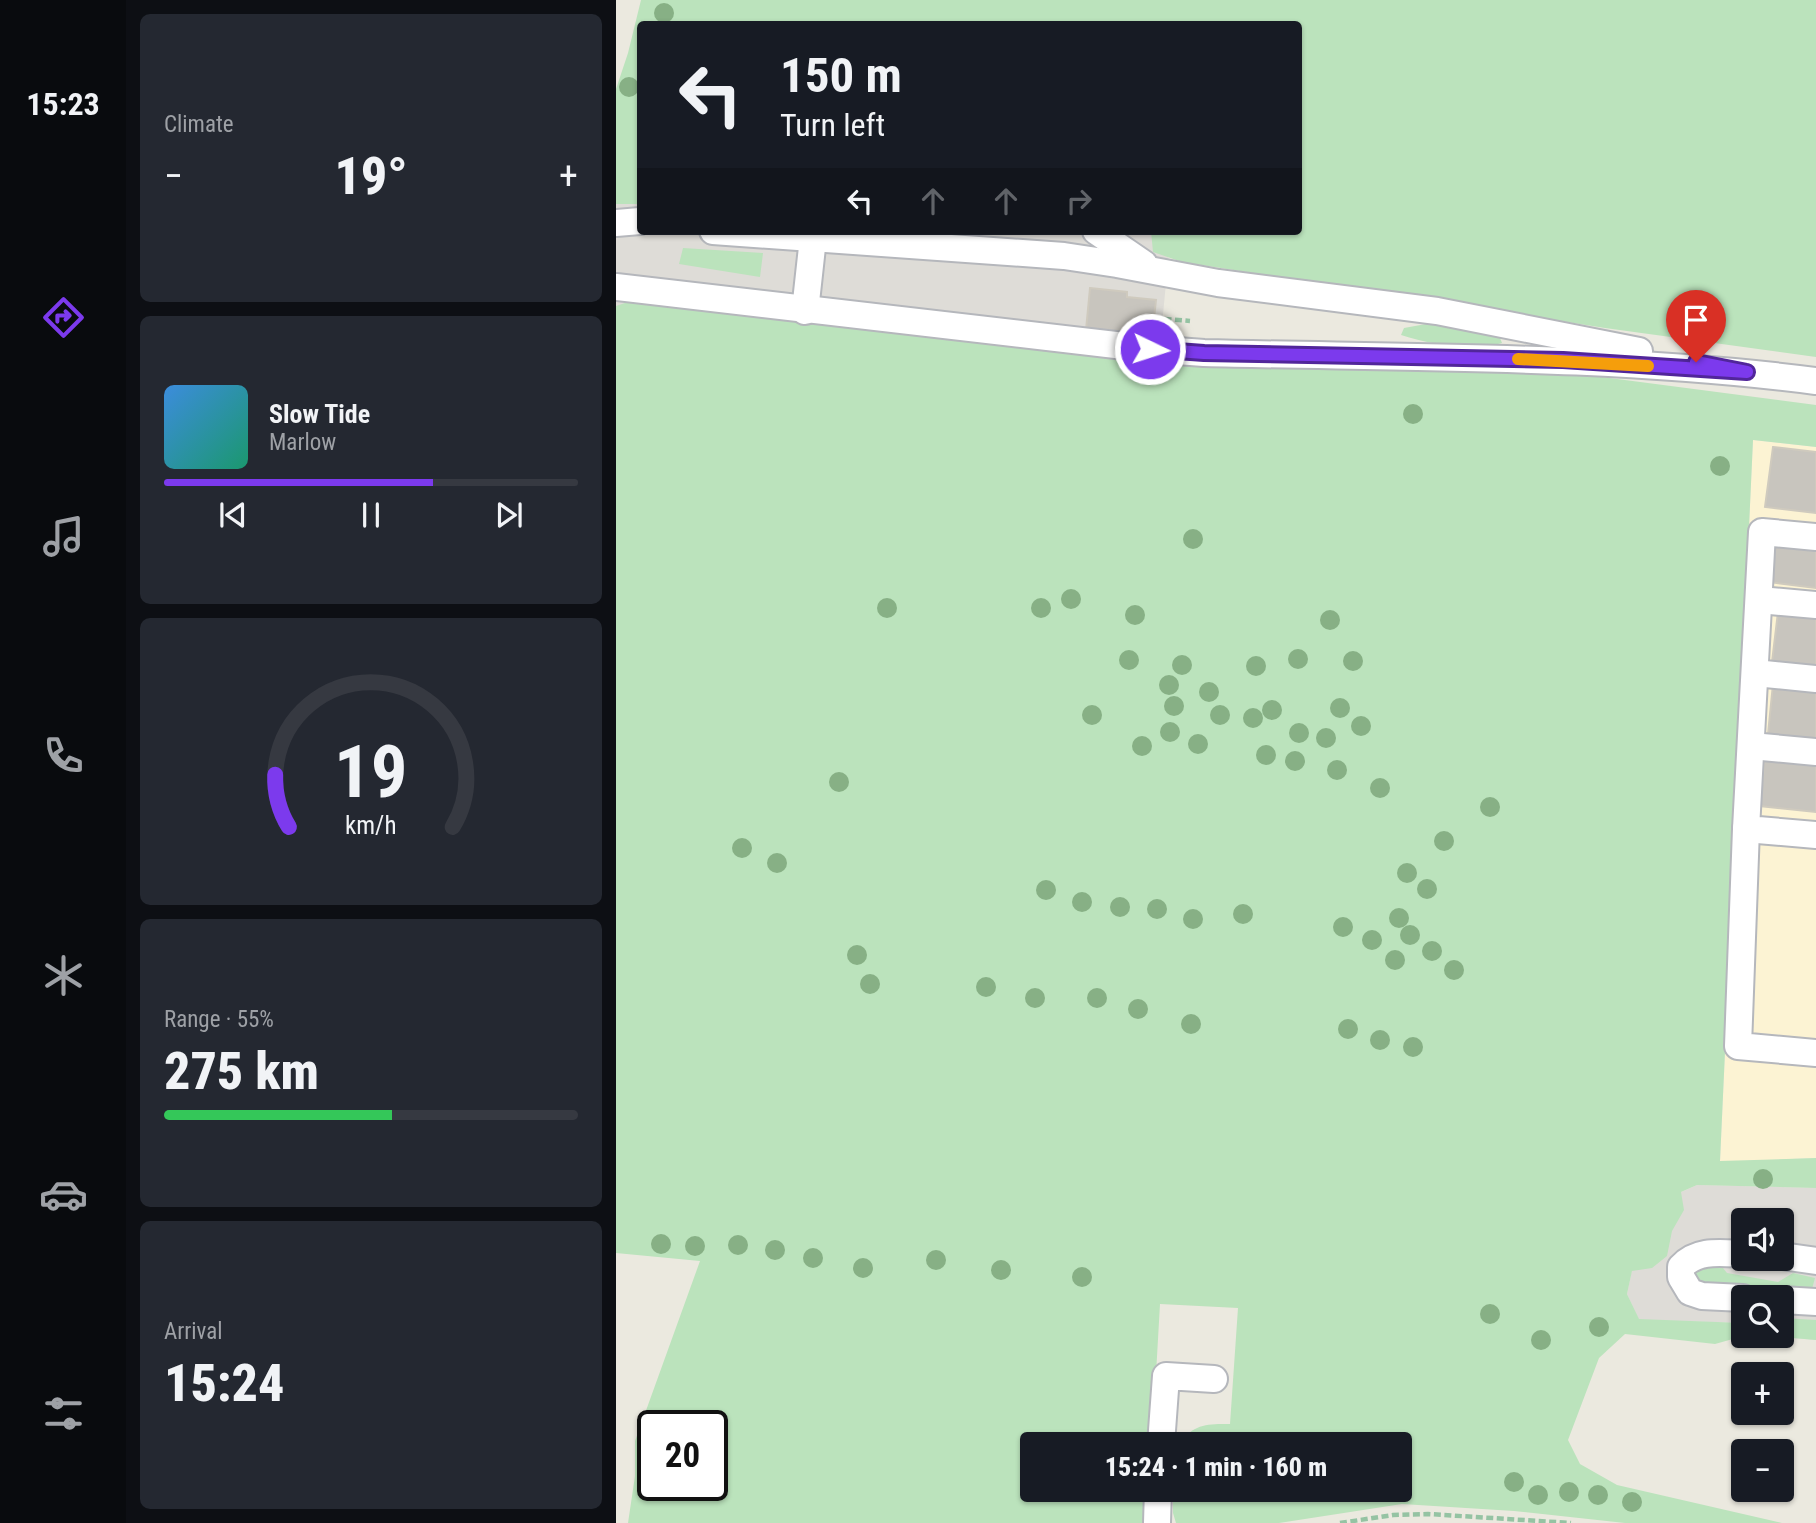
<!DOCTYPE html>
<html lang="en">
<head>
<meta charset="utf-8">
<style>
	:root { --surface:#171b24; --page:#242831; --text:#f1f3f6; --muted:#9ea1a6; --line:#363941; --accent:#7c3aed }
	body { margin:0; font-family:"Roboto Condensed",sans-serif; background:var(--page); color:var(--text); height:100vh; display:flex; flex-direction:column; font-size:26px; white-space:nowrap }
	* { box-sizing:border-box; margin:0 }
	p { font-size:23px; color:var(--muted) }
	.icon { flex:none; width:38px; height:38px; fill:none; stroke:currentColor; stroke-width:2; stroke-linecap:round; stroke-linejoin:round }
	.map { position:relative; flex:1; overflow:hidden }
	.sheet { display:flex; flex-direction:column; gap:14px; padding:14px; background:#0d0f14; width:490px }
	.sheet>* { flex:none }
	.banner { position:absolute; left:21px; top:21px; width:665px; height:214px; border-radius:7px; box-shadow:0 2px 5px #0004; background:#171b24; color:var(--text); overflow:hidden }
	.buttons { position:absolute; left:1115px; top:1208px; display:grid; gap:14px }
	.buttons a { display:grid; place-items:center; width:63px; height:63px; border-radius:7px; background:var(--surface); box-shadow:0 2px 5px #0004; font-size:35px }
	.speed { position:absolute; left:21px; top:1410px; display:flex; gap:14px; font-size:35px; font-weight:700; text-align:center }
	.speed>* { display:grid; place-content:center; width:91px; height:91px; border-radius:50%; background:var(--surface); box-shadow:0 2px 5px #0004; line-height:1 }
	.speed .limit { border:4px solid #111; border-radius:10px; background:#fff; color:#111 }
	.pin { position:absolute; display:grid; place-items:center; width:60px; height:60px; color:#fff; margin:-72px -30px; border-radius:50% 50% 50% 0; rotate:-45deg; box-shadow:0 0 7px #0007 }
	.pin .icon { rotate:45deg }
	.me { position:absolute; width:77px; margin:-38px; rotate:94deg; stroke-linejoin:round; filter:drop-shadow(0 0 5px #0008) }
	.turn { display:flex; align-items:center; gap:24px; height:147px; padding:0 28px; font-size:32px }
	.turn .icon { width:91px; height:91px; stroke-width:2.5 }
	.turn b { display:block; font-size:49px; line-height:60px }
	.lanes { display:flex; align-items:center; height:66px; padding:0 28px; background:#0003; justify-content:center; gap:35px; direction:ltr }
	.lanes .off { opacity:.35 }
	.big { font-size:52px; font-weight:800; line-height:1.1 }
	.sheet .tile { flex:1; display:flex; flex-direction:column; justify-content:center; gap:10px; min-width:0; padding:0 24px; border-radius:10px; background:var(--page) }
	.sheet .dial { align-items:center; gap:0 }
	.dial svg { height:182px; overflow:visible; fill:none; stroke:var(--line); stroke-width:7; stroke-linecap:round; text-anchor:middle }
	.dial text { fill:var(--text); stroke:none }
	.song { display:flex; align-items:center; gap:21px }
	.cover { width:84px; height:84px; border-radius:10px; background:linear-gradient(135deg,hsl(210 70% 55%),hsl(160 70% 35%)) }
	.played { height:7px; border-radius:4px; background:linear-gradient(90deg,var(--accent) 65%,var(--line) 65%) }
	.keys { display:flex; justify-content:space-around; direction:ltr }
	.heat { display:flex; justify-content:space-between; align-items:center; font-size:38px; direction:ltr }
	.charge { height:10px; border-radius:5px; background:linear-gradient(90deg,#34c759 55%,var(--line) 0) }
	.trip { position:absolute; left:404px; top:1432px; width:392px; height:70px; border-radius:7px; background:var(--surface); box-shadow:0 2px 5px #0004; font-weight:800; line-height:70px; text-align:center }
	main { display:flex; flex:1; min-height:0 }
	.tabs { display:flex; flex-direction:column; width:126px; justify-content:space-around; align-items:center; background:#090b0e; color:var(--muted) }
	.tabs .icon { width:49px; height:49px }
	.tabs .active { color:var(--accent) }
	.tabs b { font-size:32px; color:var(--text) }
	.map>svg:first-child { display:block }
</style>
</head>
<body>
<main>
<nav class="tabs">
<b>15:23</b>
<svg class="icon active" aria-label="directions" viewBox="0 0 24 24"><path d="M12 3l9 9-9 9-9-9zM9 14v-3h6M13 9l2 2-2 2"/></svg>
<svg class="icon" aria-label="music" viewBox="0 0 24 24"><path d="M9 18V5l10-2v13"/><circle cx="6" cy="18" r="3"/><circle cx="16" cy="16" r="3"/></svg>
<svg class="icon" aria-label="phone" viewBox="0 0 24 24"><path d="M5 4h4l2 5-3 2q2 4 5 5l2-3 5 2v4C11 20 4 13 5 4z"/></svg>
<svg class="icon" aria-label="climate" viewBox="0 0 24 24"><path d="M12 3v18M4 7l16 10M4 17L20 7"/></svg>
<svg class="icon" aria-label="car" viewBox="0 0 24 24"><path d="M5 17H2v-5l4-1 3-4h7l3 4 3 1v5h-3M9 17h6M6 11h13"/><circle cx="7" cy="17" r="2"/><circle cx="17" cy="17" r="2"/></svg>
<svg class="icon" aria-label="filters" viewBox="0 0 24 24"><path d="M4 7h16M4 17h16"/><circle cx="9" cy="7" r="2"/><circle cx="15" cy="17" r="2"/></svg>
</nav>
<section class="sheet">
<div class="tile"><p>Climate</p>
<div class="heat"><a>−</a><b class="big">19°</b><a>+</a></div>
</div>
<div class="tile">
<div class="song"><i class="cover"></i><div><b>Slow Tide</b><p>Marlow</p></div></div>
<div class="played"></div>
<div class="keys"><svg class="icon" aria-label="previous" viewBox="0 0 24 24"><path d="M18 5L8 12l10 7zM5 5v14"/></svg><svg class="icon" aria-label="pause" viewBox="0 0 24 24"><path d="M8 5v14M16 5v14"/></svg><svg class="icon" aria-label="next" viewBox="0 0 24 24"><path d="M6 5l10 7-10 7zM19 5v14"/></svg></div>
</div>
<div class="tile dial"><svg viewBox="0 0 100 80">
<path d="M14 69A42 42 0 1 1 86 69"/>
<path d="M14 69A42 42 0 0 1 8 46" stroke="#7c3aed"/>
<text x="50" y="56" font-size="32" font-weight="700">19</text>
<text x="50" y="72" font-size="11">km/h</text>
</svg></div>
<div class="tile"><p>Range · 55%</p><b class="big">275 km</b><div class="charge"></div></div>
<div class="tile"><p>Arrival</p><b class="big">15:24</b></div>
</section>
<div class="map">
<svg width="1200" height="1523" viewBox="0 0 1200 1523">
	<rect width="100%" height="100%" fill="#ebe9df"/>
	<!-- commercial -->
	<polygon fill="#fcf3d3" points="1137,440 1200,447 1200,1158 1104,1162"/>
	<!-- industrial -->
	<g fill="#dedcd7" fill-rule="evenodd">
		<polygon points="0,204 24,204 24,231 555,231 543,356 0,306"/>
		<path d="M 1081,1185 L 1200,1188 L 1200,1340 L 1143,1335 L 1166,1335 L 1166,1297 L 1127,1297 L 1127,1323 L 1023,1320 L 1011,1294 L 1016,1270 L 1041,1203 ZM 1127,1220 L 1166,1220 L 1166,1258 L 1127,1258 Z"/>
	</g>
	<!-- green -->
	<g fill="#bbe3bc" fill-rule="evenodd">
		<polygon points="25,0 1200,0 1200,357 989,328 566,262 537,252 535,231 682,231 682,24 24,24 24,204 0,204 0,89 12,53"/>
		<polygon points="67,248 147,253 144,277 63,264"/>
		<path d="M 18,300 L 917,368 L 1200,405 L 1200,447 L 1137,440 L 1104,1161 L 1200,1158 L 1200,1188 L 1081,1185 L 1065,1192 L 1068,1210 L 1056,1231 L 1051,1256 L 1036,1268 L 1016,1271 L 1011,1294 L 1023,1319 L 1127,1323 L 1127,1335 L 1131,1335 L 1099,1344 L 1009,1334 L 983,1358 L 952,1440 L 964,1464 L 1001,1485 L 1166,1523 L 1009,1523 L 898,1511 L 786,1504 L 663,1523 L 560,1523 L 557,1513 L 557,1489 L 784,1489 L 784,1444 L 565,1444 C 576,1423 594,1424 614,1424 L 622,1308 L 544,1304 L 536,1444 L 416,1444 L 416,1489 L 534,1489 L 531,1523 L 12,1523 L 19,1476 L 19,1441 L 84,1261 L 0,1253 L 0,306 ZM 37,1426 L 96,1426 L 96,1486 L 37,1486 Z"/>
		<path d="M 810,324 L 877,334 L 884,338 L 886,343 C 854,352 817,345 785,335 L 788,328 Z"/>
		<path d="M 1103,1263 L 1111,1273 L 1162,1282 L 1177,1273 L 1199,1278 L 1196,1289 L 1162,1289 L 1154,1294 L 1145,1294 C 1130,1281 1102,1285 1084,1285 L 1076,1274 L 1086,1265 Z"/>
		<polygon points="1166,1318 1200,1320 1200,1340 1143,1335 1166,1335"/>
	</g>
	<!-- building -->
	<g fill="#c8c5be" stroke="#cfcabe" stroke-width="2">
		<polygon points="474,288 511,292 511,297 540,300 536,337 470,330"/>
		<polygon points="1157,447 1200,452 1200,513 1149,507"/>
		<polygon points="1158,546 1200,551 1200,588 1153,582"/>
		<polygon points="1162,612 1200,617 1200,667 1156,662"/>
		<polygon points="1157,684 1200,689 1200,739 1152,734"/>
		<polygon points="1149,756 1200,762 1200,812 1144,806"/>
	</g>
	<g fill="none" stroke-linecap="round" stroke-linejoin="round">
		<defs>
			<g id="minor">
				<polyline points="0,223 24,221"/>
				<polyline points="97,231 448,256 501,264 602,283 821,311 1023,351"/>
				<polyline points="480,231 528,264"/>
				<path d="M 0,287 L 534,349 L 588,353 C 792,358 997,355 1200,381"/>
				<polyline points="189,311 197,238"/>
				<polyline points="1200,537 1146,532 1130,829 1200,835"/>
				<polyline points="1143,600 1200,605"/>
				<polyline points="1139,673 1200,679"/>
				<polyline points="1135,746 1200,752"/>
				<polyline points="1130,829 1122,1046 1200,1053"/>
				<path d="M 1127,1254 C 1105,1253 1081,1249 1065,1267 L 1065,1277 L 1074,1292 L 1086,1296 L 1127,1298"/>
				<polyline points="1166,1256 1200,1261"/>
				<polyline points="1166,1300 1200,1302"/>
				<polyline points="545,1444 550,1376 598,1379"/>
				<polyline points="541,1523 542,1489"/>
			</g>
		</defs>
		<!-- minor casing -->
		<use href="#minor" stroke="#b5b7bc" stroke-width="30"/>
		<!-- path -->
		<g stroke="#95c3a3" stroke-width="4.5" stroke-dasharray="7 3.5" stroke-linecap="butt">
			<polyline points="538,318 574,321"/>
			<polyline points="724,1523 777,1515 812,1514 955,1523"/>
		</g>
		<!-- minor -->
		<use href="#minor" stroke="#fff" stroke-width="26"/>
	</g>
	<!-- trees -->
	<g fill="#87b085">
		<circle cx="48" cy="13" r="10"/>
		<circle cx="13" cy="87" r="10"/>
		<circle cx="797" cy="414" r="10"/>
		<circle cx="1104" cy="466" r="10"/>
		<circle cx="577" cy="539" r="10"/>
		<circle cx="455" cy="599" r="10"/>
		<circle cx="271" cy="608" r="10"/>
		<circle cx="425" cy="608" r="10"/>
		<circle cx="519" cy="615" r="10"/>
		<circle cx="714" cy="620" r="10"/>
		<circle cx="682" cy="659" r="10"/>
		<circle cx="513" cy="660" r="10"/>
		<circle cx="737" cy="661" r="10"/>
		<circle cx="566" cy="665" r="10"/>
		<circle cx="640" cy="666" r="10"/>
		<circle cx="553" cy="685" r="10"/>
		<circle cx="593" cy="692" r="10"/>
		<circle cx="558" cy="706" r="10"/>
		<circle cx="724" cy="708" r="10"/>
		<circle cx="656" cy="710" r="10"/>
		<circle cx="476" cy="715" r="10"/>
		<circle cx="604" cy="715" r="10"/>
		<circle cx="637" cy="718" r="10"/>
		<circle cx="745" cy="726" r="10"/>
		<circle cx="554" cy="732" r="10"/>
		<circle cx="683" cy="733" r="10"/>
		<circle cx="710" cy="738" r="10"/>
		<circle cx="582" cy="744" r="10"/>
		<circle cx="526" cy="746" r="10"/>
		<circle cx="650" cy="755" r="10"/>
		<circle cx="679" cy="761" r="10"/>
		<circle cx="721" cy="770" r="10"/>
		<circle cx="223" cy="782" r="10"/>
		<circle cx="764" cy="788" r="10"/>
		<circle cx="874" cy="807" r="10"/>
		<circle cx="828" cy="841" r="10"/>
		<circle cx="126" cy="848" r="10"/>
		<circle cx="161" cy="863" r="10"/>
		<circle cx="791" cy="873" r="10"/>
		<circle cx="811" cy="889" r="10"/>
		<circle cx="430" cy="890" r="10"/>
		<circle cx="466" cy="902" r="10"/>
		<circle cx="504" cy="907" r="10"/>
		<circle cx="541" cy="909" r="10"/>
		<circle cx="627" cy="914" r="10"/>
		<circle cx="783" cy="918" r="10"/>
		<circle cx="577" cy="919" r="10"/>
		<circle cx="727" cy="927" r="10"/>
		<circle cx="794" cy="935" r="10"/>
		<circle cx="756" cy="940" r="10"/>
		<circle cx="816" cy="951" r="10"/>
		<circle cx="241" cy="955" r="10"/>
		<circle cx="779" cy="960" r="10"/>
		<circle cx="838" cy="970" r="10"/>
		<circle cx="254" cy="984" r="10"/>
		<circle cx="370" cy="987" r="10"/>
		<circle cx="419" cy="998" r="10"/>
		<circle cx="481" cy="998" r="10"/>
		<circle cx="522" cy="1009" r="10"/>
		<circle cx="575" cy="1024" r="10"/>
		<circle cx="732" cy="1029" r="10"/>
		<circle cx="764" cy="1040" r="10"/>
		<circle cx="797" cy="1047" r="10"/>
		<circle cx="1147" cy="1179" r="10"/>
		<circle cx="45" cy="1244" r="10"/>
		<circle cx="122" cy="1245" r="10"/>
		<circle cx="79" cy="1246" r="10"/>
		<circle cx="159" cy="1250" r="10"/>
		<circle cx="197" cy="1258" r="10"/>
		<circle cx="320" cy="1260" r="10"/>
		<circle cx="247" cy="1268" r="10"/>
		<circle cx="385" cy="1270" r="10"/>
		<circle cx="466" cy="1277" r="10"/>
		<circle cx="874" cy="1314" r="10"/>
		<circle cx="983" cy="1327" r="10"/>
		<circle cx="925" cy="1340" r="10"/>
		<circle cx="898" cy="1482" r="10"/>
		<circle cx="953" cy="1492" r="10"/>
		<circle cx="922" cy="1495" r="10"/>
		<circle cx="982" cy="1495" r="10"/>
		<circle cx="1016" cy="1502" r="10"/>
	</g>
	<g fill="none" stroke-linecap="round" stroke-linejoin="round">
		<defs>
			<polyline id="route" points="534,349 588,353 947,360 1131,372 1080,362"/>
		</defs>
		<!-- route casing -->
		<use href="#route" stroke="#51269a" stroke-width="18"/>
		<!-- route -->
		<use href="#route" stroke="#7c3aed" stroke-width="12"/>
		<!-- slow -->
		<polyline stroke="#f59e0b" stroke-width="12" points="902,359 1032,366"/>
	</g>
</svg>
<div class="buttons">
<a><svg class="icon" aria-label="sound" viewBox="0 0 24 24"><path d="M4 9h4l5-4v14l-5-4H4zM17 9q2 3 0 6"/></svg></a>
<a><svg class="icon" aria-label="search" viewBox="0 0 24 24"><circle cx="10" cy="10" r="6"/><path d="M15 15l6 6"/></svg></a>
<a>+</a>
<a>−</a>
</div>
<div class="speed"><div class="limit">20</div></div>
<div class="pin" style="left:1080px;top:362px;background:#d93025"><svg class="icon" aria-label="arrive" viewBox="0 0 24 24"><path d="M6 21V4h12l-3 4 3 4H6"/></svg></div>
<svg class="me" style="left:534px;top:349px" viewBox="-20 -20 40 40"><circle r="17" fill="#7c3aed" stroke="#fff" stroke-width="3"/><path d="M0-11L8 9 0 5-8 9z" fill="#fff"/></svg>
<div class="trip">15:24 · 1 min · 160 m</div>
<div class="banner">
<div class="turn"><svg class="icon" aria-label="left" viewBox="0 0 24 24"><path d="M17 20v-9H6M10 6l-5 5 5 5"/></svg><div><b>150 m</b>Turn left</div></div>
<div class="lanes"><svg class="icon" aria-label="left" viewBox="0 0 24 24"><path d="M17 20v-9H6M10 6l-5 5 5 5"/></svg><svg class="icon off" aria-label="ahead" viewBox="0 0 24 24"><path d="M12 20V5M6 11l6-6 6 6"/></svg><svg class="icon off" aria-label="ahead" viewBox="0 0 24 24"><path d="M12 20V5M6 11l6-6 6 6"/></svg><svg class="icon off" aria-label="right" viewBox="0 0 24 24"><path d="M7 20v-9h11M14 6l5 5-5 5"/></svg></div>
</div>
</div>
</main>
</body>
</html>
